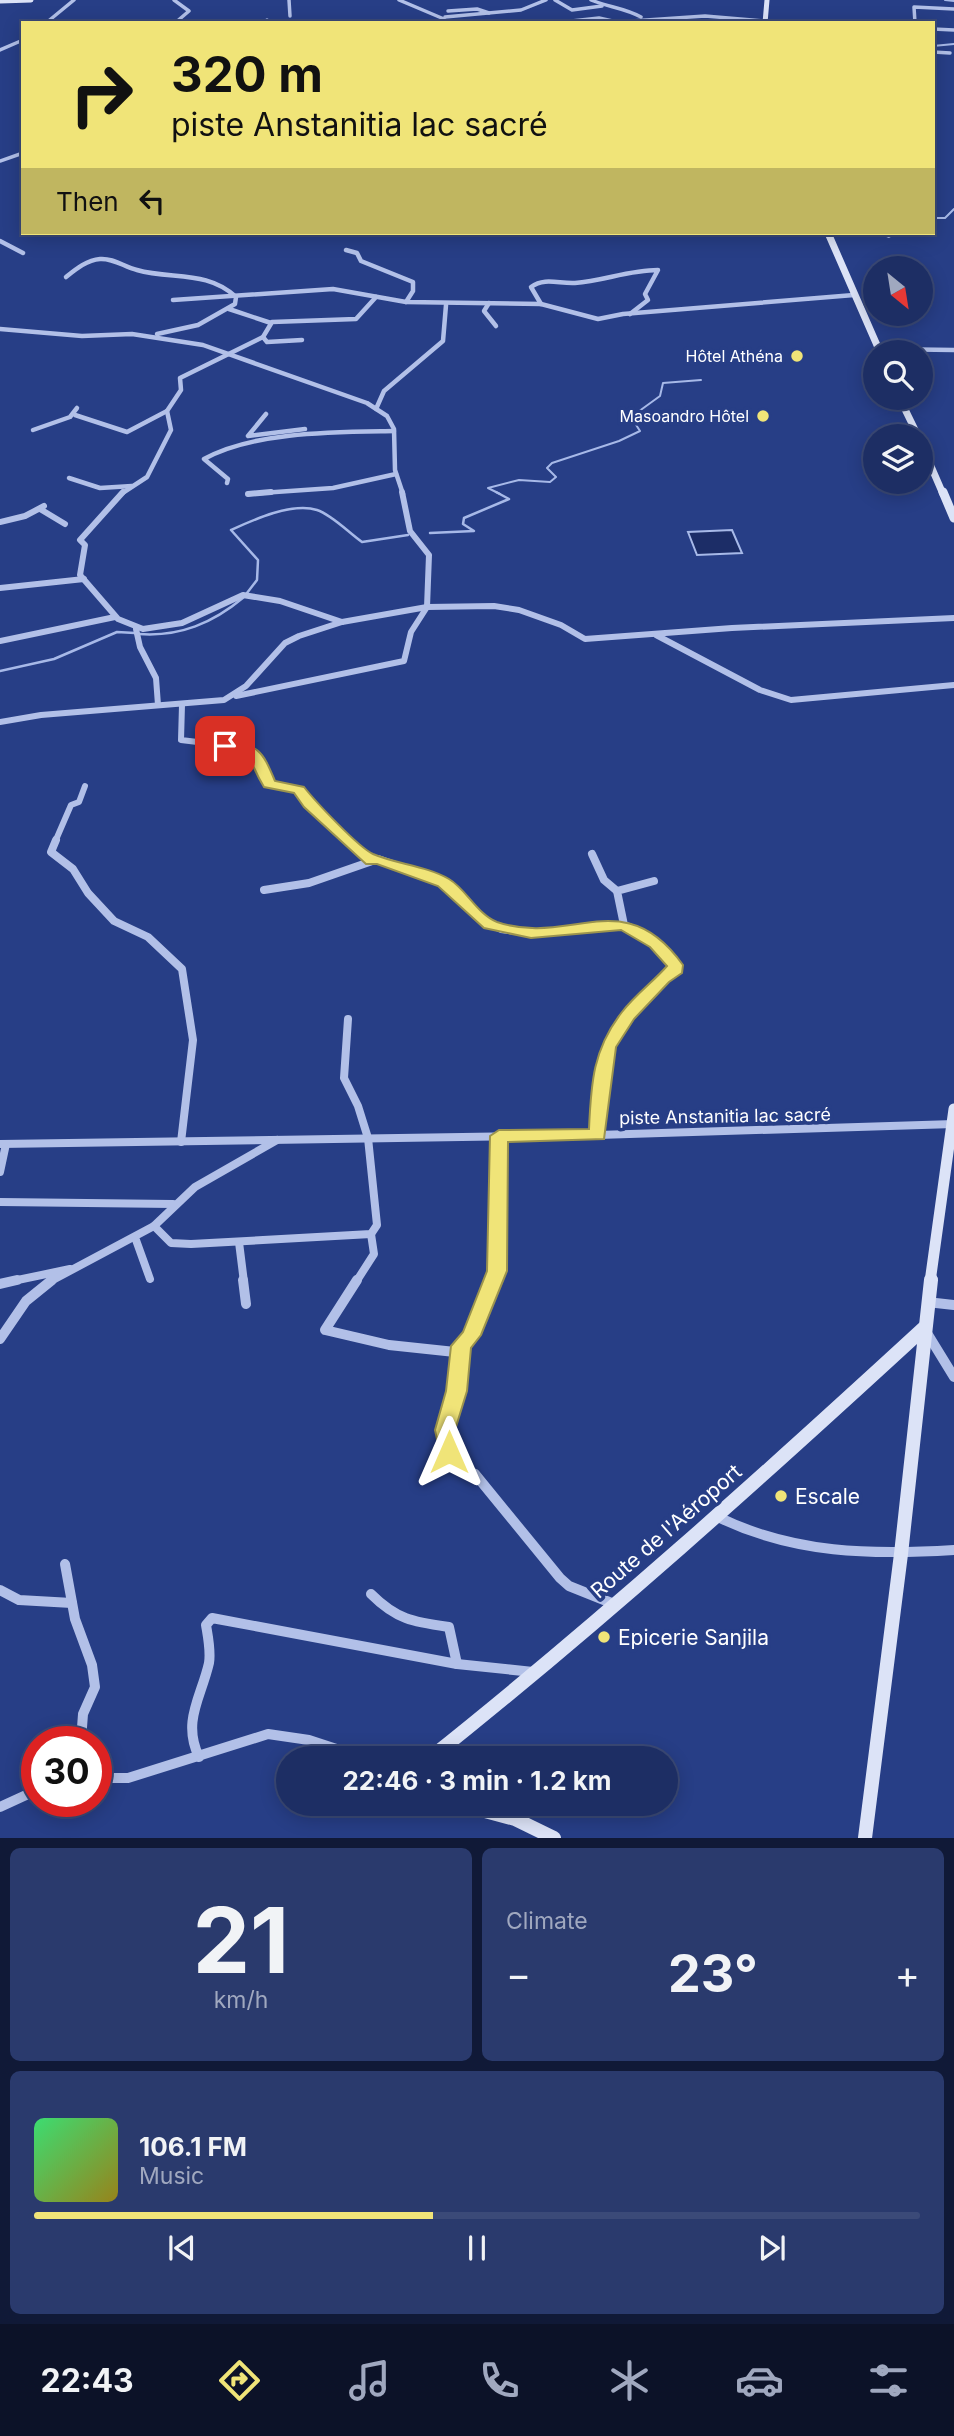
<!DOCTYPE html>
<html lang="en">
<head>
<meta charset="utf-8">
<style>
	:root { --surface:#1d2e64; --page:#2a3a6d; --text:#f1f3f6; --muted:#a0a8bf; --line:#3b4a78; --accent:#f0e478 }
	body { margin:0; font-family:Inter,sans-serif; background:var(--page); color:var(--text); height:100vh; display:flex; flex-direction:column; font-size:26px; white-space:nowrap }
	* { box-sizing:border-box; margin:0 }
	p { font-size:23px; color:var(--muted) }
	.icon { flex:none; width:38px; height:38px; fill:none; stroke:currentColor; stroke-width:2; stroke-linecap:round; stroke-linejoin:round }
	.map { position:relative; height:1838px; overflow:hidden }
	.sheet { display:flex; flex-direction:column; gap:10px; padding:10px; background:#101937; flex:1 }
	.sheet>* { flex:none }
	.top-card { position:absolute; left:21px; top:21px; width:914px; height:214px; border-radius:0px; box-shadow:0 4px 18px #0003,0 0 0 2px var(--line); background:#f0e478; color:#111; overflow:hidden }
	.needle { width:46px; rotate:150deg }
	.controls { position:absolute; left:863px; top:256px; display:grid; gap:14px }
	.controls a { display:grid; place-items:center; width:70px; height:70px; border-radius:50%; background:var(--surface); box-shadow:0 4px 18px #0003,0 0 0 2px var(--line); font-size:35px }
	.speed { position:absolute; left:21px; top:1726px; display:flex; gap:14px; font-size:35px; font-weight:700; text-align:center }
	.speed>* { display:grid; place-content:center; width:91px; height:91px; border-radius:50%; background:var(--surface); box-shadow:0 4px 18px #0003,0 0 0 2px var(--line); line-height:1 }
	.speed .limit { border:10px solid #d22; background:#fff; color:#111 }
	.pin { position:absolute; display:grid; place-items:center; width:60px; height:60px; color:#fff; margin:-30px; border-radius:14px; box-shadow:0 4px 10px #0006 }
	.me { position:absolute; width:77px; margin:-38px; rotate:0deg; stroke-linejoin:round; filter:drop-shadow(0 0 5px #0008) }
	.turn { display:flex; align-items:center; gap:24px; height:147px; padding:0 35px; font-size:32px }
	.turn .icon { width:91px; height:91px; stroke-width:2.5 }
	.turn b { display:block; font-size:49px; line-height:60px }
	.then { display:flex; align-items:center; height:66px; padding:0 35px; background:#0003; gap:14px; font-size:26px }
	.big { font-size:52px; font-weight:700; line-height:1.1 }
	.sheet .tile { flex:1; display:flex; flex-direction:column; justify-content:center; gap:10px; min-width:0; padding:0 24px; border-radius:10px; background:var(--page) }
	.sheet .dial { align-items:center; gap:0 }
	.dial b { font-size:91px; line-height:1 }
	.song { display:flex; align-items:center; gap:21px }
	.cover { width:84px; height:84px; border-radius:10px; background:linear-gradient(135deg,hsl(140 70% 55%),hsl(50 70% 35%)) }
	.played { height:7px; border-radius:4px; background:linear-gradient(90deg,var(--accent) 45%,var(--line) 45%) }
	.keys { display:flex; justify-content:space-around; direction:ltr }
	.heat { display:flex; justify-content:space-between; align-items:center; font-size:38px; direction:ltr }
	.sheet .tiles { flex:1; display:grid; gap:10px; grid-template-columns:1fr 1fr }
	.tile:last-child { grid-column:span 2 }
	.trip { position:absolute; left:276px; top:1746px; width:402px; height:70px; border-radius:35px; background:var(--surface); box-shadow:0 4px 18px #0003,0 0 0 2px var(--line); font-weight:700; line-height:70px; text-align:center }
	.dock { display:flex; height:112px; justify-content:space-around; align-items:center; background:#0c1228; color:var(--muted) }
	.dock .icon { width:49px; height:49px }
	.dock .on { color:var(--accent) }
	.dock b { font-size:32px; color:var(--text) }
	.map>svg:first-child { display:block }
</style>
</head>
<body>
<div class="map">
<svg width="954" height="1838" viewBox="0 0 954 1838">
	<rect width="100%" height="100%" fill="#273e86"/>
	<!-- water -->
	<polygon fill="#1c2d67" stroke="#a7b9e8" stroke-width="2" points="732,530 742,553 697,555 688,532"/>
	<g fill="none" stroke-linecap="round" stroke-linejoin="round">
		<!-- stream-far1 -->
		<g stroke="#a7b9e8" stroke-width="2">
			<polyline points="945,0 954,1"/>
			<polyline points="933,46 954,44"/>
			<polyline points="933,218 945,218 954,209"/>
			<polyline points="880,233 889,237 896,233"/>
			<polyline points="500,494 488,488 519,480 550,482 556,477 547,468 552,463 619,441 640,431 631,417 660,396 663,383 701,380"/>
		</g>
		<!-- stream -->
		<g stroke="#a7b9e8" stroke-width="2.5">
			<polyline points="430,533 474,531 463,524 464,518 509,499 496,492"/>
			<path d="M 247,593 L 257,580 L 258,560 L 231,530 C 253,520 292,502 317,510 C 332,515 348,532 362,542 L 408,535"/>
			<path d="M 139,634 C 180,637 213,623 244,597"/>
			<polyline points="0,671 54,659 117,632 135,633"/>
		</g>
		<!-- street-far4 -->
		<g stroke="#b2c0e8" stroke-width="3.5">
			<polyline points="174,0 189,11 175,23"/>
			<polyline points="289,0 290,16"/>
			<polyline points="399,0 444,19"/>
			<polyline points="555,0 572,10 602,6"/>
			<path d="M 591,0 C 608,7 625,8 641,17"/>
			<polyline points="448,11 477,9 489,13"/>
			<polyline points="445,17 521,10 546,0"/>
			<polyline points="267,20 270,23"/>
			<polyline points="46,23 74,0"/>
			<polyline points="429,23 443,21"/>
			<polyline points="553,23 599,18 617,22 705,16 765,21"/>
			<polyline points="915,23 914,7 954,9"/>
			<polyline points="933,29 954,30"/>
			<polyline points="0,50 23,40"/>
			<polyline points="933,52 950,53"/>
			<polyline points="0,161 23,153"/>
		</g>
		<!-- street-far3 -->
		<g stroke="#b2c0e8" stroke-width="4.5">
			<polyline points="0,241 23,253"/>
			<polyline points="346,250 357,253 361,261 413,282 413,291 406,302 541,304 598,319 623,314 854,295"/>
			<path d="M 66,277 C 76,269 87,260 100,259 C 114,258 124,267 137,270 C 172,280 207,270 236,297 L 235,304 L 198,325 L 157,334"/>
			<polyline points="173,300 333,289 406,302"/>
			<polyline points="489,303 484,311 496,326"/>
			<path d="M 541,304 L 531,287 C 545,277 559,284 575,283 C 603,281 629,270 658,270 L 645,294 L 648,300 L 630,314"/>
			<polyline points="229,309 271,323"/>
			<polyline points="0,329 82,336 132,334 203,345 367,403 387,416 394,429 395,470 403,494"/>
			<polyline points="263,337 267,342 302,340"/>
			<polyline points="879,349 954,350"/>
			<polyline points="376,409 384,391 443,341 446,305"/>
			<polyline points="266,414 248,436 305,429"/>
			<polyline points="75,415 127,432 167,411"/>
			<polyline points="33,430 70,417 77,408"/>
			<polyline points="69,478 100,488 132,486"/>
			<path d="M 227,483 L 228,479 L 204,459 C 255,431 337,432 394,431"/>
			<polyline points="121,494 147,477 171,430 167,411 181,390 180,378 263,337 272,322 356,319 376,297"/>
			<polyline points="248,494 333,488 396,474"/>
		</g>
		<!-- street-far2 -->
		<g stroke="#b2c0e8" stroke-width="6">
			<polyline points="123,492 80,540 85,545 80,575 118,619 143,629 182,623 243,595 280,601 342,622"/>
			<polyline points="248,494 271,492"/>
			<polyline points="40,509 65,524"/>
			<polyline points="0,522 25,516 44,506"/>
			<polyline points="0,588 84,579"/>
			<polyline points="136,629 140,647 156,678 158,705"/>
			<polyline points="656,635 760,690 791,700 954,685"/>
			<polyline points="0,641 115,617"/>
			<polyline points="236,696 404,661 411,632 427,607 429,555 410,531 402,492"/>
			<polyline points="182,705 181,740 247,748 258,757 269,784 299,790 309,804 351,842"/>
			<polyline points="0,722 41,715 224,700 246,686 285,643 299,636 342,622 427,607 494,606 519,610 561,625 585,639 732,628 954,618"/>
			<polyline points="55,842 71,805 79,802 85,786"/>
		</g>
		<!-- street-far1 -->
		<g stroke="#b2c0e8" stroke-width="8">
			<polyline points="56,840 51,852 73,869 88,893 114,921 148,937 182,969 193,1040 181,1142"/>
			<polyline points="349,840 371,861"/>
			<polyline points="592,854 604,880 617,891"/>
			<path d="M 264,890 L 309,883 L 378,859 L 444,882 L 480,919 L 501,929 L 532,933 L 624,925 C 646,932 665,950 676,969 C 610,1015 598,1058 598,1135"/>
			<polyline points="624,925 617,891 654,881"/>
			<polyline points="277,1140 195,1187 154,1226 171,1243 191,1244 371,1234 377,1225 368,1138 358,1106 344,1078 348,1019"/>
			<polyline points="0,1144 598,1135 954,1124"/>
			<polyline points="0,1172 6,1144"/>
			<polyline points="0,1202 173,1204"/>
			<polyline points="136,1240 150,1279"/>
			<polyline points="239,1242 244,1282"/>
			<polyline points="8,1282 70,1269"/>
			<polyline points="49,1282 154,1226"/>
			<polyline points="356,1282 374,1254 371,1234"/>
			<polyline points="492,1282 497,1271 499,1136"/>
		</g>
		<!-- street -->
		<g stroke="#b2c0e8" stroke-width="10">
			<polyline points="243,1280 246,1304"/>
			<polyline points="357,1280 325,1330 389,1345 455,1352 471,1335 493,1280"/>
			<polyline points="0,1284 17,1280"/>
			<polyline points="927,1302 954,1305"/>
			<polyline points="927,1333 954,1377"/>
			<polyline points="0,1339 26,1301 52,1280"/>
			<polyline points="461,1347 447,1436 455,1466 475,1474 560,1578 569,1586 614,1604"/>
			<path d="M 718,1517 C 794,1554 871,1555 954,1550"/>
			<polyline points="65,1564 75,1619 92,1665 95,1687 83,1714 81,1741"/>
			<polyline points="0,1590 19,1600 72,1603"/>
			<path d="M 371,1594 C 397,1620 414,1622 449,1627 L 457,1664"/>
			<path d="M 199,1757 C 182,1721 201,1698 209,1663 C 211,1651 208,1637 206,1625 L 212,1618 L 457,1664 L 533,1672"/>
			<polyline points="96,1778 128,1778 268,1734 309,1740 367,1759"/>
			<polyline points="0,1807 37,1790"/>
		</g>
		<!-- secondary-far4 -->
		<g stroke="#dce3f7" stroke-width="5">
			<polyline points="0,1 31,0"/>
			<polyline points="765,23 767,0"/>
		</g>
		<!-- secondary-far3 -->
		<g stroke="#dce3f7" stroke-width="7">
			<polyline points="828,233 880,352"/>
			<polyline points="899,397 918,436"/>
			<polyline points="920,441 943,494"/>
		</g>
		<!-- secondary-far2 -->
		<polyline stroke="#dce3f7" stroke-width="9" points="943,492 954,518"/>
		<!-- secondary-far1 -->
		<polyline stroke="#dce3f7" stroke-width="11" points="930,1282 954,1109"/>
		<!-- secondary -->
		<g stroke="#dce3f7" stroke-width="14">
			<path d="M 429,1759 C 601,1622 763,1476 924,1328"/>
			<polyline points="459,1804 515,1819 554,1838"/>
			<polyline points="865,1838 901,1554 931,1280"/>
		</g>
	</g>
	<!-- route -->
	<path fill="#f0e478" stroke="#9c944e" stroke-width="2" d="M 225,741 C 259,745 262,750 275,781 L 304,787 C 315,801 358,847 373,854 C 396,864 427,866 449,879 C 466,889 478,915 497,922 C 570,947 624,882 683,965 L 682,973 L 669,982 L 634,1019 L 616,1047 L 604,1139 L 508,1142 L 507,1271 L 481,1335 L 471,1348 L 467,1391 L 455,1430 L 459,1452 L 456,1457 L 441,1457 L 435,1430 L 446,1391 L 451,1346 L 463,1332 L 487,1271 L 490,1136 L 499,1130 L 589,1129 C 591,1083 593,1049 622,1012 C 635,995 654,981 667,966 L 650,947 L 621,930 L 531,938 L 484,928 L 438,886 L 377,864 L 366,864 L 304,807 L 294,793 L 264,787 C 244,754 260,758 220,749 L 218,746 Z"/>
	<!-- markers -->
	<g fill="#f0e478" stroke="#273e86" stroke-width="2.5">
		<circle cx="797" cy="356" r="7"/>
		<circle cx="763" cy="416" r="7"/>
		<circle cx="781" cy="1496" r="7"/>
		<circle cx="604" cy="1637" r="7"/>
	</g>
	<g text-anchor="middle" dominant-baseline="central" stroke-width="7" stroke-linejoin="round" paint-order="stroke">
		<!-- far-poi labels -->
		<g font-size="16" fill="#fff" stroke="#273e86" text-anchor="end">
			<text x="783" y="356">Hôtel Athéna</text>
			<text x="749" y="416">Masoandro Hôtel</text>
		</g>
		<!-- street labels -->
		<g font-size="18" fill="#fff" stroke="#273e86">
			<text transform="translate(725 1116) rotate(-1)">piste Anstanitia lac sacré</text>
		</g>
		<!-- near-poi labels -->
		<g font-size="21" fill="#fff" stroke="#273e86" text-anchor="start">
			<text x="795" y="1496">Escale</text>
			<text x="618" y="1637">Epicerie Sanjila</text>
		</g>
		<!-- near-street labels -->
		<g font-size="21" fill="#fff" stroke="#273e86">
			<text transform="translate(666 1531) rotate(-41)">Route de l'Aéroport</text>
		</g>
	</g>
</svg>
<div class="controls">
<a><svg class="needle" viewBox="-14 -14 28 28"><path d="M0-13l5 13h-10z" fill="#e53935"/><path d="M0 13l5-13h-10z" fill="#a0a8bf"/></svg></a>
<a><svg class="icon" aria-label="search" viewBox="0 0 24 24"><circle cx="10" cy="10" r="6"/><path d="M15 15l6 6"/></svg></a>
<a><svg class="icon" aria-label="layers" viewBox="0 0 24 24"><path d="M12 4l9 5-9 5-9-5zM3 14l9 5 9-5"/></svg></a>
</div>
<div class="speed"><div class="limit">30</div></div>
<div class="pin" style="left:225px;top:746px;background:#d93025"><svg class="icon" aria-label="arrive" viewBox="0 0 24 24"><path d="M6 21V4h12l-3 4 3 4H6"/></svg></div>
<svg class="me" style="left:449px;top:1452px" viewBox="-20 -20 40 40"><path d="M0-17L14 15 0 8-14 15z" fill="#f0e478" stroke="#fff" stroke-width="4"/></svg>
<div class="trip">22:46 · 3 min · 1.2 km</div>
<div class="top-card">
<div class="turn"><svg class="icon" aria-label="right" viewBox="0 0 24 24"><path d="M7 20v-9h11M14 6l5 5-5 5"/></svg><div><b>320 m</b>piste Anstanitia lac sacré</div></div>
<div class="then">Then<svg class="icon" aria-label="left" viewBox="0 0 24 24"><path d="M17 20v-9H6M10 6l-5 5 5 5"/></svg></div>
</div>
</div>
<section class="sheet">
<div class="tiles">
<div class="tile dial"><b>21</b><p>km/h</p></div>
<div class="tile"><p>Climate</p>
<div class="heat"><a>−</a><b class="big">23°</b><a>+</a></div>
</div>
<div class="tile">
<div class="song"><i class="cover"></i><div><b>106.1 FM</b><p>Music</p></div></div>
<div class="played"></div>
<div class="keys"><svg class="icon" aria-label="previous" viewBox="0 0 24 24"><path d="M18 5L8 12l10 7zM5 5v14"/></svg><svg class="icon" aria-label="pause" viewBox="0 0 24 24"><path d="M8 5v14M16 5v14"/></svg><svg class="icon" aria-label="next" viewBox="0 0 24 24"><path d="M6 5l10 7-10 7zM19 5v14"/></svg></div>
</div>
</div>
</section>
<nav class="dock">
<b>22:43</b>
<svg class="icon on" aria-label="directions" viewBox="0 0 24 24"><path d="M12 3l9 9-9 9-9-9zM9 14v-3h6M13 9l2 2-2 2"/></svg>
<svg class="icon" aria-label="music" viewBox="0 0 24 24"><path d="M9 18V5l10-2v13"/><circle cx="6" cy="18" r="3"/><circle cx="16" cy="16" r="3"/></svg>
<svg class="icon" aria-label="phone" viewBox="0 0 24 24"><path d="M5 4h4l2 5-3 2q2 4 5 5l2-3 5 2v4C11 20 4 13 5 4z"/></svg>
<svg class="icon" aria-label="climate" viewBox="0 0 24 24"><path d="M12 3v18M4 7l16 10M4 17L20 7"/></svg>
<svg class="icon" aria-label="car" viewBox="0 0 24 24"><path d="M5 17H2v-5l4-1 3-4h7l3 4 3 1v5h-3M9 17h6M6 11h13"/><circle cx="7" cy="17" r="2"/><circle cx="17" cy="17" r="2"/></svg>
<svg class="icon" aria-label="filters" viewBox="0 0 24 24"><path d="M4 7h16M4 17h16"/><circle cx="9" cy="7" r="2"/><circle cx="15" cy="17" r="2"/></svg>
</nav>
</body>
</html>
